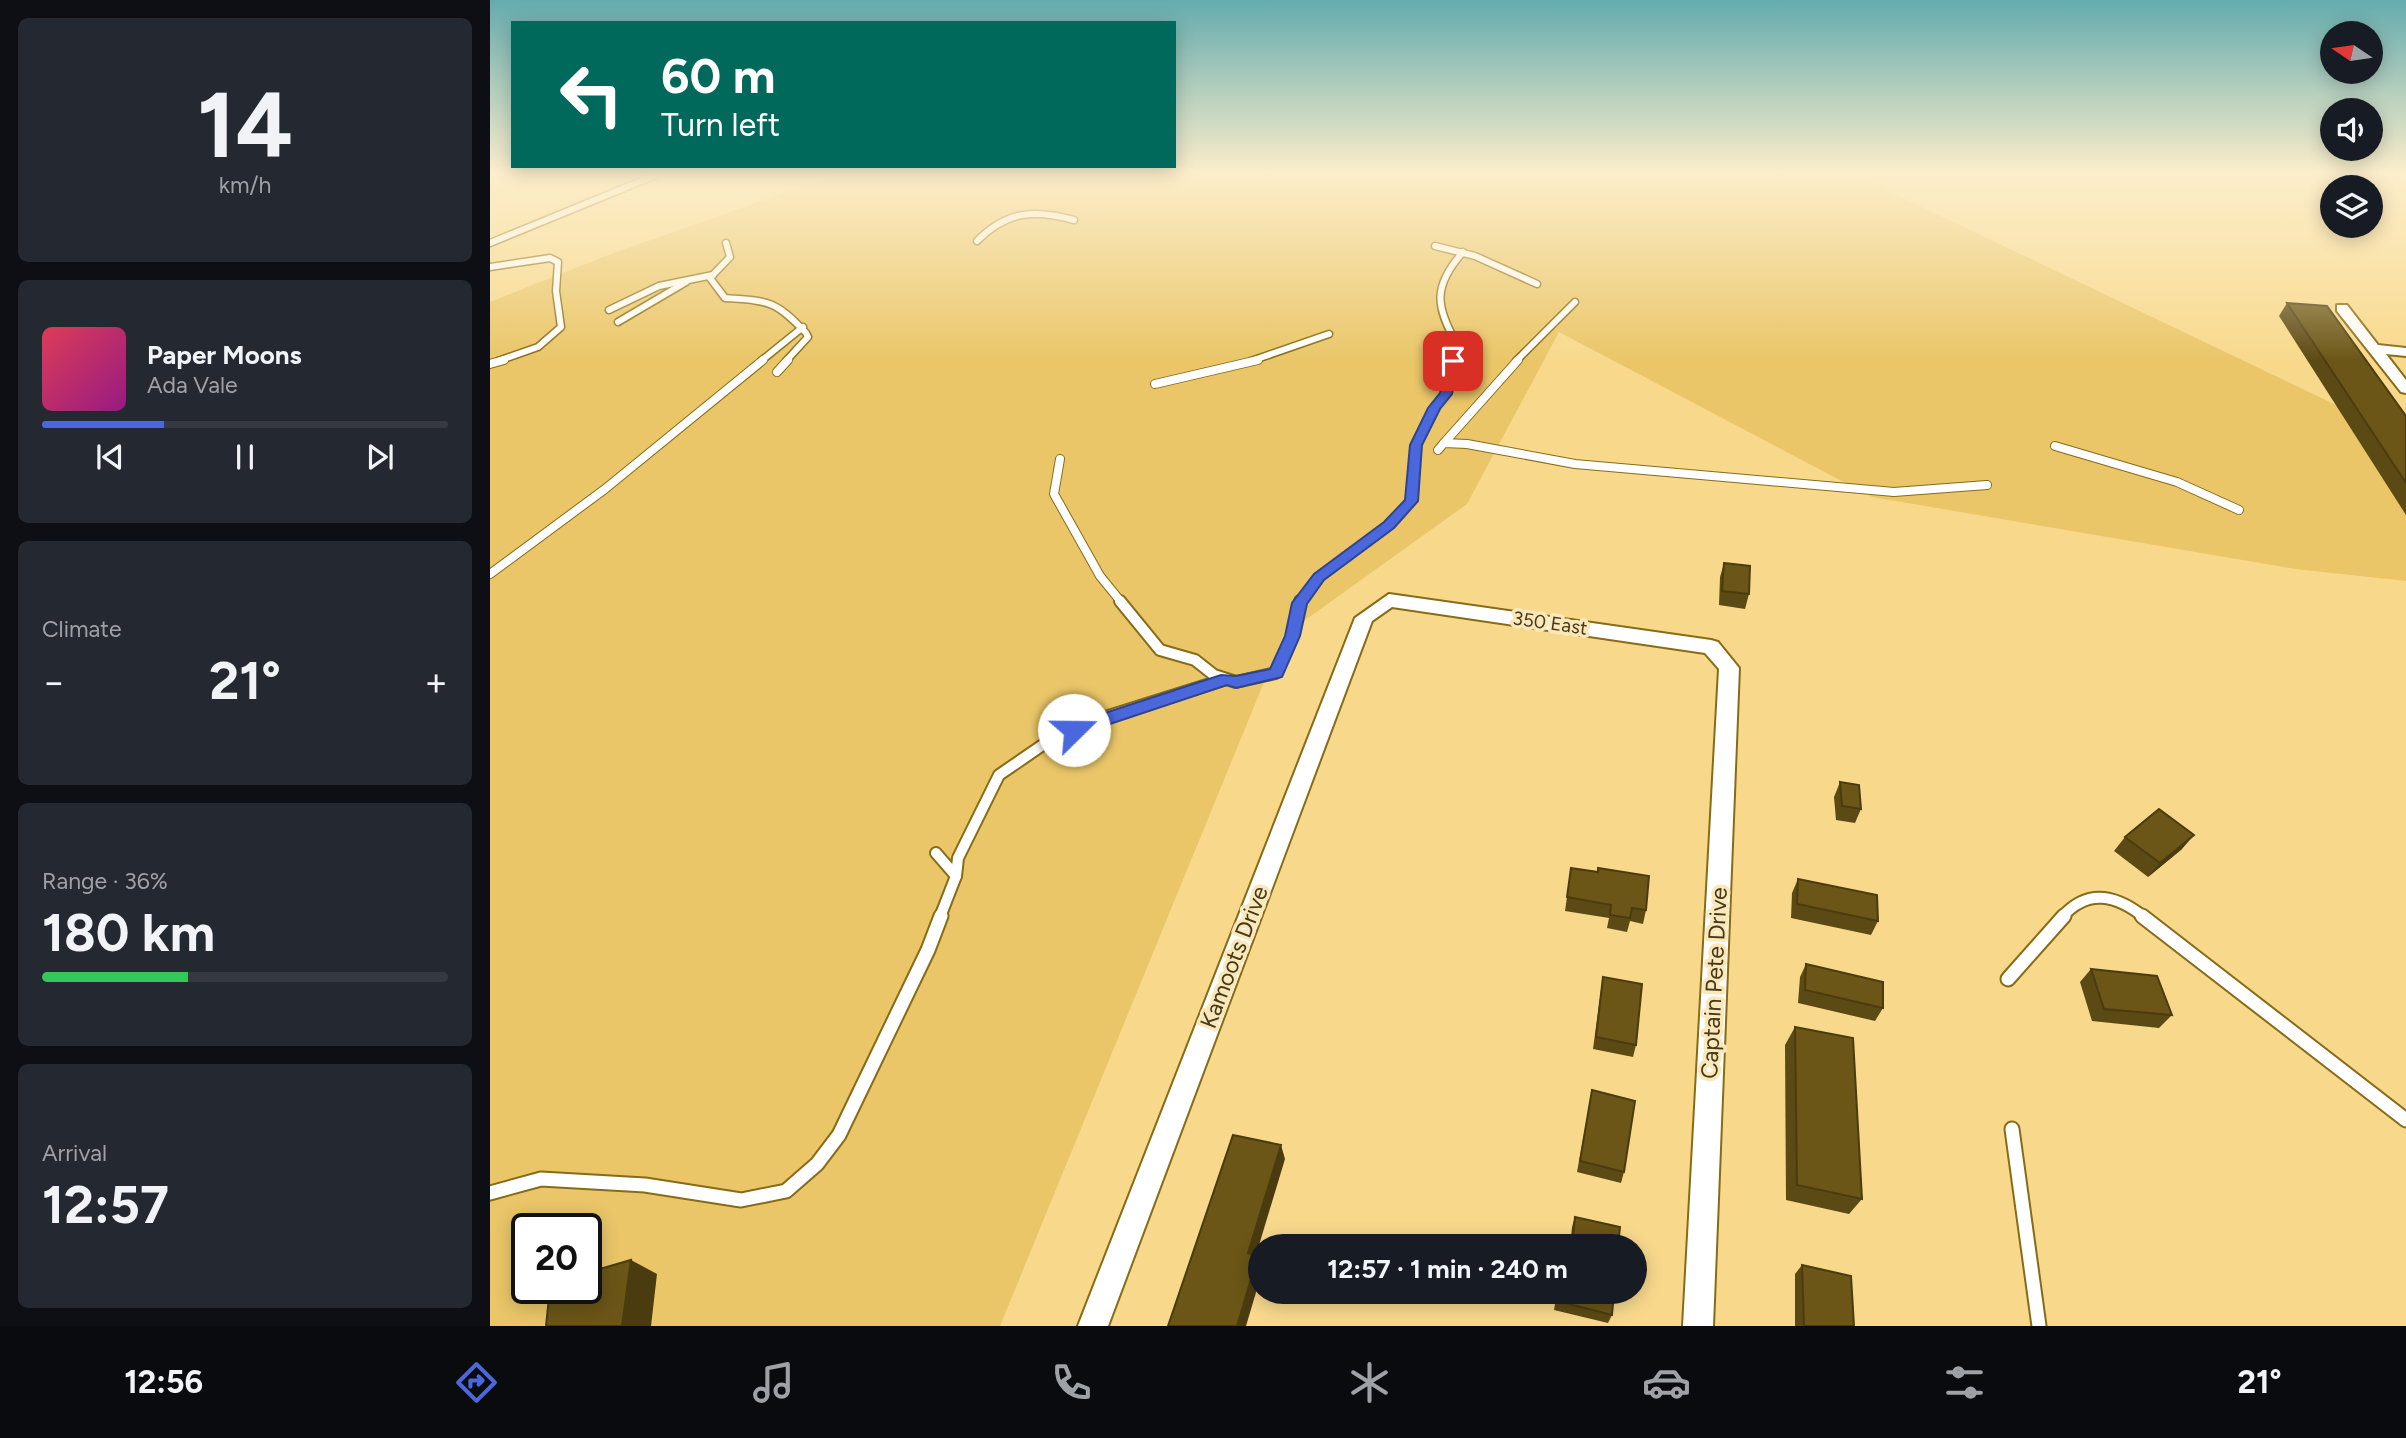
<!DOCTYPE html>
<html lang="en">
<head>
<meta charset="utf-8">
<style>
	:root { --surface:#171b24; --page:#242831; --text:#f1f3f6; --muted:#9ea1a6; --line:#363941; --accent:#4a68dc }
	body { margin:0; font-family:Figtree,sans-serif; background:var(--page); color:var(--text); height:100vh; display:flex; flex-direction:column; font-size:26px; white-space:nowrap }
	* { box-sizing:border-box; margin:0 }
	p { font-size:23px; color:var(--muted) }
	.icon { flex:none; width:38px; height:38px; fill:none; stroke:currentColor; stroke-width:2; stroke-linecap:round; stroke-linejoin:round }
	.map { position:relative; flex:1; overflow:hidden }
	.sheet { display:flex; flex-direction:column; gap:18px; padding:18px; background:#0d0f14; width:490px }
	.sheet>* { flex:none }
	.banner { position:absolute; left:21px; top:21px; width:665px; height:147px; border-radius:0px; box-shadow:0 4px 18px #0003; background:#00695c; color:#fff; overflow:hidden }
	.needle { width:46px; rotate:283deg }
	.tools { position:absolute; left:1830px; top:21px; display:grid; gap:14px }
	.tools a { display:grid; place-items:center; width:63px; height:63px; border-radius:50%; background:var(--surface); box-shadow:0 4px 18px #0003; font-size:35px }
	.speed { position:absolute; left:21px; top:1213px; display:flex; gap:14px; font-size:35px; font-weight:700; text-align:center }
	.speed>* { display:grid; place-content:center; width:91px; height:91px; border-radius:50%; background:var(--surface); box-shadow:0 4px 18px #0003; line-height:1 }
	.speed .limit { border:4px solid #111; border-radius:10px; background:#fff; color:#111 }
	.pin { position:absolute; display:grid; place-items:center; width:60px; height:60px; color:#fff; margin:-30px; border-radius:14px; box-shadow:0 4px 10px #0006 }
	.me { position:absolute; width:77px; margin:-38px; rotate:68deg; stroke-linejoin:round; filter:drop-shadow(0 0 5px #0008) }
	.turn { display:flex; align-items:center; gap:24px; height:147px; padding:0 35px; font-size:32px }
	.turn .icon { width:91px; height:91px; stroke-width:2.5 }
	.turn b { display:block; font-size:49px; line-height:60px }
	.big { font-size:52px; font-weight:700; line-height:1.1 }
	.sheet .card { flex:1; display:flex; flex-direction:column; justify-content:center; gap:10px; min-width:0; padding:0 24px; border-radius:10px; background:var(--page) }
	.sheet .dial { align-items:center; gap:0 }
	.dial b { font-size:91px; line-height:1 }
	.song { display:flex; align-items:center; gap:21px }
	.cover { width:84px; height:84px; border-radius:10px; background:linear-gradient(135deg,hsl(350 70% 55%),hsl(310 70% 35%)) }
	.played { height:7px; border-radius:4px; background:linear-gradient(90deg,var(--accent) 30%,var(--line) 30%) }
	.keys { display:flex; justify-content:space-around; direction:ltr }
	.heat { display:flex; justify-content:space-between; align-items:center; font-size:38px; direction:ltr }
	.charge { height:10px; border-radius:5px; background:linear-gradient(90deg,#34c759 36%,var(--line) 0) }
	.trip { position:absolute; left:758px; top:1234px; width:399px; height:70px; border-radius:35px; background:var(--surface); box-shadow:0 4px 18px #0003; font-weight:700; line-height:70px; text-align:center }
	.tabs { display:flex; height:112px; justify-content:space-around; align-items:center; background:#090b0e; color:var(--muted) }
	.tabs .icon { width:49px; height:49px }
	.tabs .on { color:var(--accent) }
	.tabs b { font-size:32px; color:var(--text) }
	main { display:flex; flex:1; min-height:0 }
	.map>svg:first-child { display:block }
</style>
</head>
<body>
<main>
<section class="sheet">
<div class="card dial"><b>14</b><p>km/h</p></div>
<div class="card">
<div class="song"><i class="cover"></i><div><b>Paper Moons</b><p>Ada Vale</p></div></div>
<div class="played"></div>
<div class="keys"><svg class="icon" aria-label="previous" viewBox="0 0 24 24"><path d="M18 5L8 12l10 7zM5 5v14"/></svg><svg class="icon" aria-label="pause" viewBox="0 0 24 24"><path d="M8 5v14M16 5v14"/></svg><svg class="icon" aria-label="next" viewBox="0 0 24 24"><path d="M6 5l10 7-10 7zM19 5v14"/></svg></div>
</div>
<div class="card"><p>Climate</p>
<div class="heat"><a>−</a><b class="big">21°</b><a>+</a></div>
</div>
<div class="card"><p>Range · 36%</p><b class="big">180 km</b><div class="charge"></div></div>
<div class="card"><p>Arrival</p><b class="big">12:57</b></div>
</section>
<div class="map">
<svg width="1916" height="1326" viewBox="0 0 1916 1326">
	<rect width="100%" height="100%" fill="#f8d98c"/>
	<!-- green -->
	<path fill="#eac668" fill-rule="evenodd" d="M 345,175 L 1365,175 L 1886,424 L 1916,474 L 1916,581 L 1805,569 L 1382,497 L 1069,332 L 977,504 L 793,636 L 510,1326 L 0,1326 L 0,302 L 121,254 ZM 37,1228 L 96,1228 L 96,1288 L 37,1288 Z"/>
	<g fill="none" stroke-linecap="round" stroke-linejoin="round">
		<defs>
			<g id="lane-far3">
				<path d="M 487,241 C 517,211 544,209 584,220"/>
				<polyline points="0,243 166,175"/>
				<path d="M 236,243 L 240,257 L 220,278 L 235,298 C 279,301 285,300 316,333 L 318,337 L 296,361"/>
				<polyline points="945,246 985,256 1047,284"/>
				<polyline points="0,267 60,258 68,262 66,291 71,327 48,347 8,361"/>
				<polyline points="119,310 169,286 223,275"/>
				<polyline points="128,322 196,282"/>
				<polyline points="271,361 313,327"/>
				<polyline points="761,361 839,334"/>
				<path d="M 963,361 L 967,344 C 945,306 943,286 973,252"/>
				<polyline points="1026,361 1085,302"/>
			</g>
			<g id="lane-far2">
				<polyline points="0,364 14,360"/>
				<polyline points="287,372 298,360"/>
				<polyline points="665,384 768,360"/>
				<polyline points="954,443 1028,360"/>
				<polyline points="1565,446 1687,482 1749,510"/>
				<polyline points="948,450 954,443 977,444 1085,464 1404,492 1497,485"/>
				<polyline points="570,459 564,494 610,576 632,603"/>
				<polyline points="0,574 115,489 273,360"/>
				<polyline points="809,603 829,577 899,525 922,501 926,445 944,408 956,394 964,360"/>
			</g>
			<g id="lane-far1">
				<polyline points="630,601 670,650 705,660 724,675 746,682 786,673 802,636 810,601"/>
				<polyline points="446,853 466,876 450,917"/>
				<polyline points="466,876 468,858 509,775 560,740 609,719 736,679"/>
				<path d="M 1572,917 C 1598,888 1626,895 1654,917"/>
			</g>
			<g id="lane">
				<polyline points="1652,916 1916,1120"/>
				<polyline points="1518,979 1574,916"/>
				<polyline points="1522,1129 1549,1326"/>
				<polyline points="0,1193 51,1179 155,1185 251,1200 296,1191 327,1164 349,1135 438,950 451,916"/>
			</g>
			<g id="street">
				<polygon points="1847,305 1857,305 1888,345 1916,348 1916,356 1896,354 1916,380 1916,393 1911,392 1847,311"/>
				<polygon points="899,594 1221,640 1228,642 1249,668 1223,1326 1193,1326 1229,669 1215,653 902,607 882,621 618,1326 588,1326 865,618"/>
			</g>
		</defs>
		<!-- lane-far3 casing -->
		<use href="#lane-far3" stroke="#876b17" stroke-width="9"/>
		<!-- lane-far2 casing -->
		<use href="#lane-far2" stroke="#876b17" stroke-width="10"/>
		<!-- lane-far1 casing -->
		<use href="#lane-far1" stroke="#876b17" stroke-width="14"/>
		<!-- lane casing -->
		<use href="#lane" stroke="#876b17" stroke-width="17"/>
		<!-- street casing -->
		<use href="#street" stroke="#876b17" stroke-width="4"/>
		<!-- lane-far3 -->
		<use href="#lane-far3" stroke="#fff" stroke-width="6"/>
		<!-- lane-far2 -->
		<use href="#lane-far2" stroke="#fff" stroke-width="8"/>
		<!-- lane-far1 -->
		<use href="#lane-far1" stroke="#fff" stroke-width="10"/>
		<!-- lane -->
		<use href="#lane" stroke="#fff" stroke-width="13"/>
		<!-- street -->
		<use href="#street" fill="#fff" fill-rule="evenodd"/>
	</g>
	<!-- wall -->
	<g fill="#5c4a14">
		<polygon points="1797,303 1916,416 1916,515 1789,316"/>
		<polygon points="1234,563 1259,594 1255,609 1229,605 1230,577"/>
		<polygon points="1350,782 1371,809 1365,823 1346,820 1344,797"/>
		<polygon points="1635,837 1692,849 1658,877 1624,851"/>
		<polygon points="1081,868 1156,910 1153,924 1140,921 1137,932 1117,928 1119,918 1075,911"/>
		<polygon points="1308,879 1388,921 1381,935 1301,918 1302,893"/>
		<polygon points="1316,964 1393,1008 1385,1021 1308,1003 1310,977"/>
		<polygon points="1601,969 1682,1015 1669,1028 1602,1021 1590,982"/>
		<polygon points="1113,977 1146,1045 1143,1057 1103,1049 1111,990"/>
		<polygon points="1305,1027 1372,1199 1359,1214 1296,1200 1295,1045"/>
		<polygon points="1102,1090 1134,1172 1131,1183 1087,1172"/>
		<polygon points="1085,1217 1128,1246 1080,1246 1082,1227"/>
		<polygon points="1312,1265 1364,1326 1305,1326 1305,1274"/>
		<polygon points="1067,1292 1124,1292 1122,1315 1118,1323 1064,1310"/>
	</g>
	<!-- shaded-wall -->
	<g fill="#4b3c10">
		<polygon points="1704,835 1692,849 1658,877 1670,863"/>
		<polygon points="791,1145 795,1159 763,1265 758,1253"/>
		<polygon points="768,1256 770,1260 770,1279 756,1326 747,1326"/>
		<polygon points="141,1260 167,1274 161,1326 132,1326"/>
	</g>
	<!-- building -->
	<g fill="#6b5617" stroke="#4b3c10" stroke-width="2">
		<polygon points="1797,303 1837,306 1916,416 1916,483"/>
		<polygon points="1234,563 1260,566 1259,594 1232,591"/>
		<polygon points="1350,782 1369,785 1371,809 1352,806"/>
		<polygon points="1669,809 1704,835 1670,863 1635,837"/>
		<polygon points="1081,868 1108,872 1108,868 1159,876 1156,910 1142,908 1140,918 1120,915 1121,905 1077,897"/>
		<polygon points="1308,879 1387,895 1388,921 1307,904"/>
		<polygon points="1316,964 1393,982 1393,1008 1315,990"/>
		<polygon points="1601,969 1667,976 1682,1015 1614,1009"/>
		<polygon points="1113,977 1152,984 1146,1045 1106,1037"/>
		<polygon points="1305,1027 1363,1038 1372,1199 1307,1185"/>
		<polygon points="1102,1090 1145,1101 1134,1172 1090,1161"/>
		<polygon points="743,1135 791,1145 758,1253 768,1256 747,1326 678,1326"/>
		<polygon points="1085,1217 1130,1227 1128,1246 1082,1246"/>
		<polygon points="141,1260 132,1326 56,1326 60,1288 96,1288 96,1273"/>
		<polygon points="1312,1265 1361,1276 1364,1326 1314,1326"/>
		<polygon points="1068,1292 1124,1292 1122,1315 1067,1301"/>
	</g>
	<!-- sky -->
	<linearGradient id="sky" x2="0" y2="1"><stop stop-color="#64abae"/><stop offset="0.48" stop-color="#fceecb"/><stop offset="1" stop-color="#fceecb" stop-opacity="0"/></linearGradient>
	<rect width="1916" height="361" fill="url(#sky)"/>
	<!-- route -->
	<polygon fill="#4a68dc" stroke="#30448f" stroke-width="2" points="959,359 969,361 962,394 950,409 932,445 928,501 904,528 834,580 817,604 810,636 792,677 746,688 737,685 584,736 578,734 576,730 578,725 731,675 746,676 780,669 795,636 802,603 824,574 894,522 915,500 920,445 938,408 950,393"/>
	<g text-anchor="middle" dominant-baseline="central" stroke-width="7" stroke-linejoin="round" paint-order="stroke">
		<!-- street labels -->
		<g font-size="19" fill="#453919" stroke="#fae8bb">
			<text transform="translate(1060 623) rotate(8)">350 East</text>
		</g>
		<!-- near-street labels -->
		<g font-size="23" fill="#453919" stroke="#fae8bb">
			<text transform="translate(744 957) rotate(-69)">Kamoots Drive</text>
			<text transform="translate(1224 983) rotate(-87)">Captain Pete Drive</text>
		</g>
	</g>
</svg>
<div class="tools">
<a><svg class="needle" viewBox="-14 -14 28 28"><path d="M0-13l5 13h-10z" fill="#e53935"/><path d="M0 13l5-13h-10z" fill="#9ea1a6"/></svg></a>
<a><svg class="icon" aria-label="sound" viewBox="0 0 24 24"><path d="M4 9h4l5-4v14l-5-4H4zM17 9q2 3 0 6"/></svg></a>
<a><svg class="icon" aria-label="layers" viewBox="0 0 24 24"><path d="M12 4l9 5-9 5-9-5zM3 14l9 5 9-5"/></svg></a>
</div>
<div class="speed"><div class="limit">20</div></div>
<div class="pin" style="left:963px;top:361px;background:#d93025"><svg class="icon" aria-label="arrive" viewBox="0 0 24 24"><path d="M6 21V4h12l-3 4 3 4H6"/></svg></div>
<svg class="me" style="left:584px;top:730px" viewBox="-20 -20 40 40"><circle r="19" fill="#fff"/><path d="M0-13L10 11 0 6-10 11z" fill="#4a68dc"/></svg>
<div class="trip">12:57 · 1 min · 240 m</div>
<div class="banner">
<div class="turn"><svg class="icon" aria-label="left" viewBox="0 0 24 24"><path d="M17 20v-9H6M10 6l-5 5 5 5"/></svg><div><b>60 m</b>Turn left</div></div>
</div>
</div>
</main>
<nav class="tabs">
<b>12:56</b>
<svg class="icon on" aria-label="directions" viewBox="0 0 24 24"><path d="M12 3l9 9-9 9-9-9zM9 14v-3h6M13 9l2 2-2 2"/></svg>
<svg class="icon" aria-label="music" viewBox="0 0 24 24"><path d="M9 18V5l10-2v13"/><circle cx="6" cy="18" r="3"/><circle cx="16" cy="16" r="3"/></svg>
<svg class="icon" aria-label="phone" viewBox="0 0 24 24"><path d="M5 4h4l2 5-3 2q2 4 5 5l2-3 5 2v4C11 20 4 13 5 4z"/></svg>
<svg class="icon" aria-label="climate" viewBox="0 0 24 24"><path d="M12 3v18M4 7l16 10M4 17L20 7"/></svg>
<svg class="icon" aria-label="car" viewBox="0 0 24 24"><path d="M5 17H2v-5l4-1 3-4h7l3 4 3 1v5h-3M9 17h6M6 11h13"/><circle cx="7" cy="17" r="2"/><circle cx="17" cy="17" r="2"/></svg>
<svg class="icon" aria-label="filters" viewBox="0 0 24 24"><path d="M4 7h16M4 17h16"/><circle cx="9" cy="7" r="2"/><circle cx="15" cy="17" r="2"/></svg>
<b>21°</b>
</nav>
</body>
</html>
